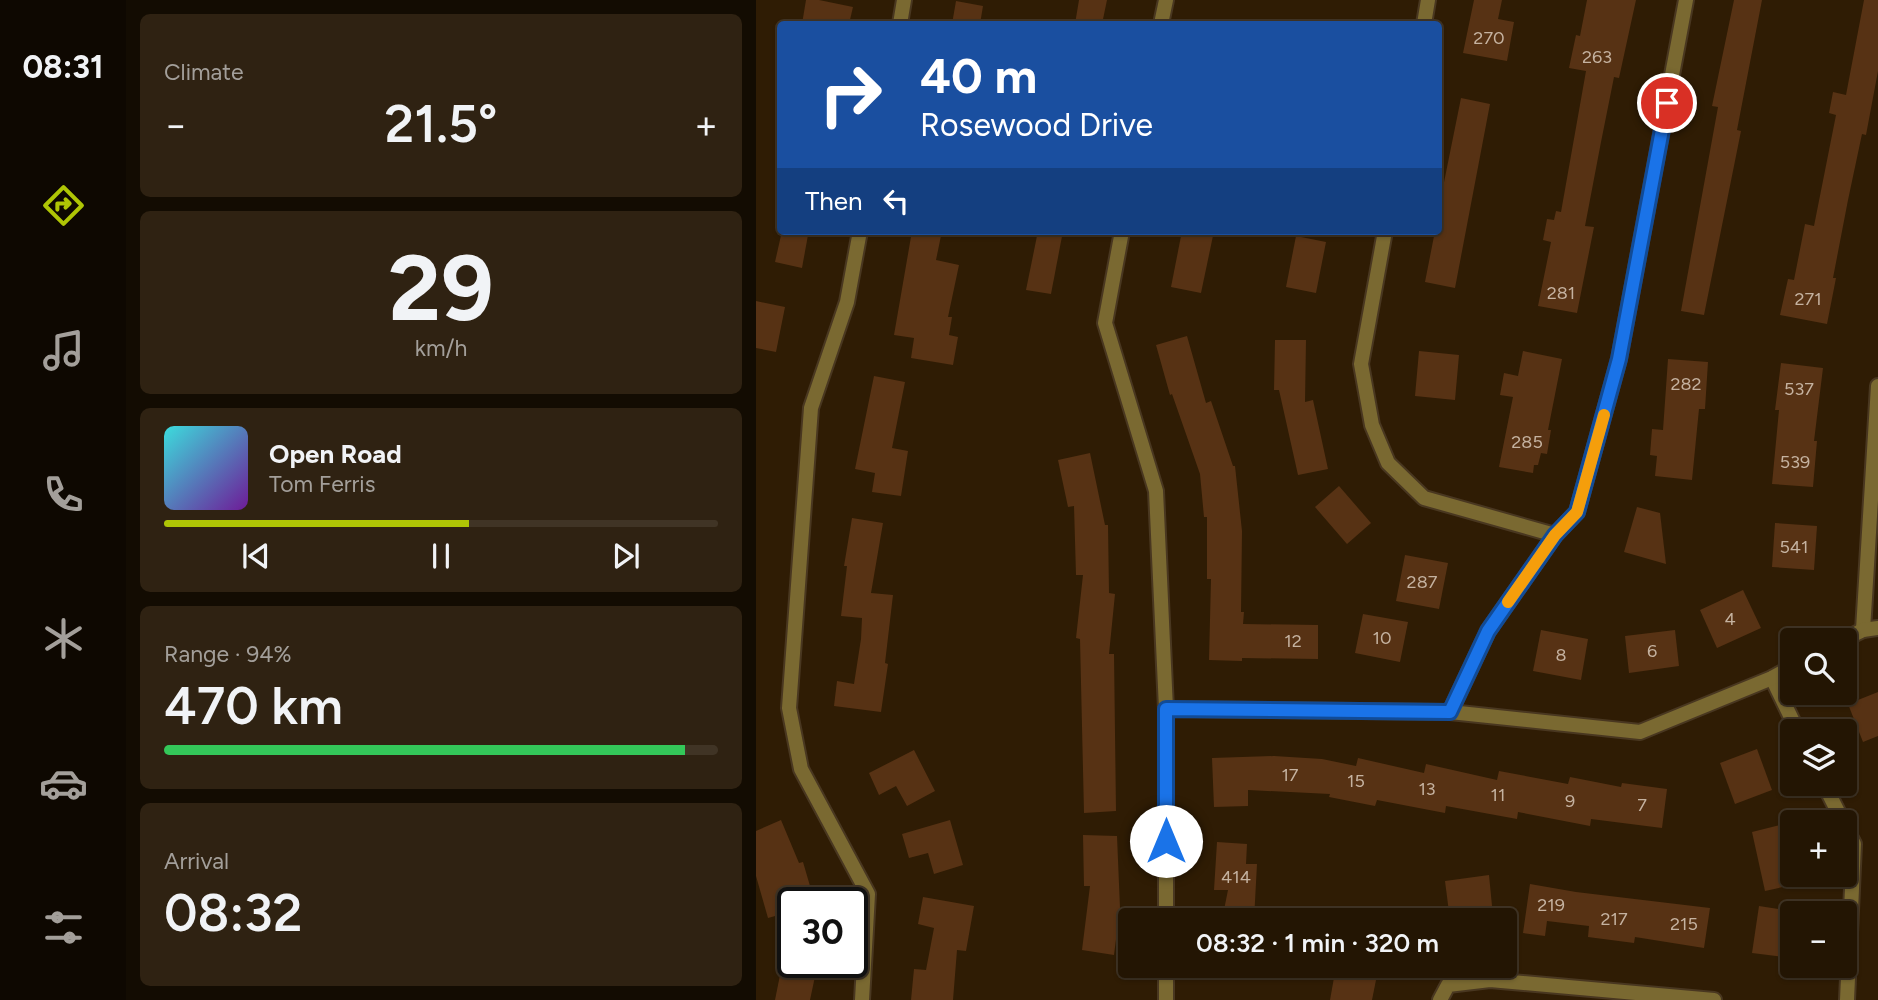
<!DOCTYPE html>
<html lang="en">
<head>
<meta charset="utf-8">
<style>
	:root { --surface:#231503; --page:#2f2212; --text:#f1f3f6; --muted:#a39f9a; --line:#403425; --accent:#afc505 }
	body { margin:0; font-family:Figtree,sans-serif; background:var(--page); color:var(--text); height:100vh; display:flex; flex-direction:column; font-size:26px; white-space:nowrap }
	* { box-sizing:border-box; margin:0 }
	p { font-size:23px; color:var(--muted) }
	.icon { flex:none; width:38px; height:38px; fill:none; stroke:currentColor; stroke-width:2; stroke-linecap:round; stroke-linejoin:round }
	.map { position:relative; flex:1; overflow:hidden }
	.drawer { display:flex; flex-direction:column; gap:14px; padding:14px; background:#130c02; width:630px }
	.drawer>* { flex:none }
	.hud { position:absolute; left:21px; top:21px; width:665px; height:214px; border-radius:7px; box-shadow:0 2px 5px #0004,0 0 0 2px var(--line); background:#1a4fa0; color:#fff; overflow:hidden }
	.controls { position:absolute; left:1024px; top:628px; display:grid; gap:14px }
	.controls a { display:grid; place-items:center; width:77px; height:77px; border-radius:7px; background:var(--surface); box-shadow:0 2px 5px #0004,0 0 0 2px var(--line); font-size:35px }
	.speed { position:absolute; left:21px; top:887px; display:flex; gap:14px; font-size:35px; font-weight:700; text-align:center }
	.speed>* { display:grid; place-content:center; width:91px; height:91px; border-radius:50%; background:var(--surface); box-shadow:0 2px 5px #0004,0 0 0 2px var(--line); line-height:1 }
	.speed .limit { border:4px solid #111; border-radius:10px; background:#fff; color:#111 }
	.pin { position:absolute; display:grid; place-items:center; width:60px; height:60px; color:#fff; margin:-30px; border:4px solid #fff; border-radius:50%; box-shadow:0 2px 7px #0007 }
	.me { position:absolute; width:77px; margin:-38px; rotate:0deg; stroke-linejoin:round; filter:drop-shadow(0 0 5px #0008) }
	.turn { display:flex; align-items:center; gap:24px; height:147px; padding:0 28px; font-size:32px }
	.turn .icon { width:91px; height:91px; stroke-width:2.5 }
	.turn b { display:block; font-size:49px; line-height:60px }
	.then { display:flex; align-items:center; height:66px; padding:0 28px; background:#0003; gap:14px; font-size:26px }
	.big { font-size:52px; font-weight:600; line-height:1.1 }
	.drawer .tile { flex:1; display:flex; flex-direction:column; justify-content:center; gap:10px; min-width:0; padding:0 24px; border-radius:10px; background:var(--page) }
	.drawer .dial { align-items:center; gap:0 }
	.dial b { font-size:91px; line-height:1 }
	.song { display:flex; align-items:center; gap:21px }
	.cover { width:84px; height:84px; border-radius:10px; background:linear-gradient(135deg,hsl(180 70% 55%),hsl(280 70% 35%)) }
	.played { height:7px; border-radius:4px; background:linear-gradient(90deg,var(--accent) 55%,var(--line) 55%) }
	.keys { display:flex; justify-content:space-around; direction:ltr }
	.heat { display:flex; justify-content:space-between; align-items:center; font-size:38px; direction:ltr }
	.charge { height:10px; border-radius:5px; background:linear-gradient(90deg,#34c759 94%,var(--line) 0) }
	.trip { position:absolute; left:362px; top:908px; width:399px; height:70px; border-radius:7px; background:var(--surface); box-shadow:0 2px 5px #0004,0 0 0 2px var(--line); font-weight:600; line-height:70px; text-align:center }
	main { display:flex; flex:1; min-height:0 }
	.dock { display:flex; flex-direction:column; width:126px; justify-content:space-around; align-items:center; background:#0e0801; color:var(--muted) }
	.dock .icon { width:49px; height:49px }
	.dock .selected { color:var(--accent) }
	.dock b { font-size:32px; color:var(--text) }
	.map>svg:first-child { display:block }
</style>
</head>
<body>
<main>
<nav class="dock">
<b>08:31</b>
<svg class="icon selected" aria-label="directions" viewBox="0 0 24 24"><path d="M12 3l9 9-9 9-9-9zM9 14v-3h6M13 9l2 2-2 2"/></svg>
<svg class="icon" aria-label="music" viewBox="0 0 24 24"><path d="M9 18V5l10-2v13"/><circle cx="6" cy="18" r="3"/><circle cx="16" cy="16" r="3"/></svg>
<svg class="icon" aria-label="phone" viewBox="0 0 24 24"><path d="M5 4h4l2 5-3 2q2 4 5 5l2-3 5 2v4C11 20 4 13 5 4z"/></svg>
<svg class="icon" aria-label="climate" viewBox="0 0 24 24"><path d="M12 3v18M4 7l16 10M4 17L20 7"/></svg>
<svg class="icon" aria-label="car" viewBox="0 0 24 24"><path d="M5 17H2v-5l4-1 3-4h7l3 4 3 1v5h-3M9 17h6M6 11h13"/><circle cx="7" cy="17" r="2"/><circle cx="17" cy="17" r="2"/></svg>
<svg class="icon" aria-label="filters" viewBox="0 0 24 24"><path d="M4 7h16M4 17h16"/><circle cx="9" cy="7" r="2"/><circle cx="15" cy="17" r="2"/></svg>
</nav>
<section class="drawer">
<div class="tile"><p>Climate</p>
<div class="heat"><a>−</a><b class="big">21.5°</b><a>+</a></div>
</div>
<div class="tile dial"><b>29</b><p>km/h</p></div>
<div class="tile">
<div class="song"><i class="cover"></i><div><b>Open Road</b><p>Tom Ferris</p></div></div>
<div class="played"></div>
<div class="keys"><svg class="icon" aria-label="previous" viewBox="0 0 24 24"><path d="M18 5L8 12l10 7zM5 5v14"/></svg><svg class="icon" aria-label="pause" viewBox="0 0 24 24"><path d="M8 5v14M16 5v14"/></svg><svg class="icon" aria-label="next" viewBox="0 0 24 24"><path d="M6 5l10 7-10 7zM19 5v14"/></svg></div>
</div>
<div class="tile"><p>Range · 94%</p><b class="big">470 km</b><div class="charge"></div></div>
<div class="tile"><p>Arrival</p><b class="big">08:32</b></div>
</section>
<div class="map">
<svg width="1122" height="1000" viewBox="0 0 1122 1000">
	<rect width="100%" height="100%" fill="#2f1c04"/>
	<!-- building -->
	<g fill="#573214">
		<polygon points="50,0 63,0 97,7 93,24 46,24"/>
		<polygon points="323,0 351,0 346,24 319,24"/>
		<polygon points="718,0 746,0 742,19 758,22 751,61 707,53"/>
		<polygon points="831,0 880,0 863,78 858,77 845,142 829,226 838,227 821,313 782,306 795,242 787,240 791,219 798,220 800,211 805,212 830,71 813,68 820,35 824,36"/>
		<polygon points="978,0 1006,0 981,130 985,131 948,315 925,311 962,107 956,106"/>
		<polygon points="1108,0 1122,0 1122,71 1110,135 1106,134 1092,200 1077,278 1080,278 1071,324 1024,315 1032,279 1038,280 1049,224 1058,226 1080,115 1073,113 1077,92 1090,95"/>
		<polygon points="200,1 227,6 224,24 196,24"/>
		<polygon points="705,98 734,104 699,288 669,282 679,231 682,231 682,212"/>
		<polygon points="26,231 52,235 46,268 19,262"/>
		<polygon points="156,231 186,231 180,260 203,265 192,317 196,317 193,335 202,337 197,365 155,358 158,338 138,335"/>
		<polygon points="282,231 307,231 295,294 270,290"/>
		<polygon points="426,231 458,231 445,293 415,287"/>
		<polygon points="540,236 570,242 560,293 530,287"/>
		<polygon points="0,301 29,307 20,352 0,348"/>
		<polygon points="431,336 450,403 455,401 477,466 479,466 486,531 485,612 488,612 487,624 562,625 562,659 486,658 486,661 453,660 455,579 451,579 451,517 448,517 444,474 416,394 414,395 400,345"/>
		<polygon points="519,340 550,340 549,402 557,400 572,469 542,475 523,390 518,390"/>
		<polygon points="663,351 703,355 699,400 659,396"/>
		<polygon points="767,351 806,359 792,430 795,430 791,454 785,453 782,465 778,465 777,473 743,467 757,397 744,395 748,373 762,376"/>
		<polygon points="912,359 952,362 949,409 943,409 936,480 899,476 901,456 894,455 896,429 907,430"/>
		<polygon points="1025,363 1067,368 1058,441 1061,441 1057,487 1016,484 1023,410 1019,410"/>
		<polygon points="118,376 149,382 136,448 152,451 145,496 116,492 119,473 99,469"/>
		<polygon points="334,453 349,525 352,525 353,593 359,594 353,654 358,654 360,811 328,813 324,639 320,638 327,575 320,575 318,506 312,507 302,460"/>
		<polygon points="583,486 615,523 591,544 559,507"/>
		<polygon points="881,507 904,513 910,564 868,552"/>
		<polygon points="96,518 127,523 115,593 137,595 129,663 132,664 125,712 78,706 81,681 98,684 105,639 106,618 85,616 91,566 88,566"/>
		<polygon points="1019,523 1061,526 1058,570 1016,567"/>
		<polygon points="649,555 692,563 683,609 640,601"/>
		<polygon points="987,590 1005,628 961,648 944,610"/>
		<polygon points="607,614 652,622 644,662 599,653"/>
		<polygon points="785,630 832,639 825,680 777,671"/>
		<polygon points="919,630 923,666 873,673 869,636"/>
		<polygon points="1122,692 1122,736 1107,742 1092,704"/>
		<polygon points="1001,749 1016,790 979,804 964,763"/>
		<polygon points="158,750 179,791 151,806 140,786 123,795 113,773"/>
		<polygon points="518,756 566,759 600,766 602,758 668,773 670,764 741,780 743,771 812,784 814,777 865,787 866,783 911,789 906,828 835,819 834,826 762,812 761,819 690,806 689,813 621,800 619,806 573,797 574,794 492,790 492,806 458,807 456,758"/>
		<polygon points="25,820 43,863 47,862 59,903 37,903 37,911 12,918 0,876 0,831"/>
		<polygon points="194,820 207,865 178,874 172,853 153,858 146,834"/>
		<polygon points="1036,822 1036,885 1009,891 996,832"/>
		<polygon points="327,835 361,836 364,908 358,955 326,950 334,886 328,886"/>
		<polygon points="461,842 491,844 490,864 501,864 498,920 466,920 472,890 458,890"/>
		<polygon points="733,875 737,916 694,920 689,881"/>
		<polygon points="774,884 820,892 954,908 948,948 879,937 878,943 832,937 833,926 791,921 789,936 767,933"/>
		<polygon points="167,897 218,906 210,951 201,950 197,1000 155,1000 158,969 170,970 178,928 162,924"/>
		<polygon points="1003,906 1036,911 1036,958 996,953"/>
		<polygon points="27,960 61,967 54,1000 19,1000"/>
		<polygon points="579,972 620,980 616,1000 574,1000"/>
	</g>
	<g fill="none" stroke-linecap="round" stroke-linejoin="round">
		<defs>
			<g id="minor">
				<polyline points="144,24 148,0"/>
				<polyline points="405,24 410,0"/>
				<polyline points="668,24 672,0"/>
				<polyline points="104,231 91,302 55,408 33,708 45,769 112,894 106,1000"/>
				<polyline points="366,231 349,323 400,491 410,709 410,920"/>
				<polyline points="629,231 605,364 616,425 632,463 668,498 799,535"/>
				<polyline points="1107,630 1122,386"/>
				<polyline points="1087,640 1107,630 1122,628"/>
				<polyline points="1016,678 1042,732"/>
				<polyline points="410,709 694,712 884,732 1016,678 1036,667"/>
				<polyline points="694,712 732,631 799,535 821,512 863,359 930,0"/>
				<polyline points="1068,784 1087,822"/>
				<polyline points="1088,825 1098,844 1091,1000"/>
				<polyline points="410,1000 410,966"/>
				<polyline points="684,1000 692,985 734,980 958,1000"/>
			</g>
		</defs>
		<!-- minor casing -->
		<use href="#minor" stroke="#493720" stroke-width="18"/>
		<!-- minor -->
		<use href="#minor" stroke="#7a6931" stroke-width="14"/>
	</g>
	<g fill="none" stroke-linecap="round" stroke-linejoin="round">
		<defs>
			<polyline id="route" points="410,841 410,709 694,712 732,631 799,535 821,512 863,359 911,103"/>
		</defs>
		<!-- route casing -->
		<use href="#route" stroke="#114b97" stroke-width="18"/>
		<!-- route -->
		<use href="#route" stroke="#1a73e8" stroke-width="12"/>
		<!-- slow -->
		<polyline stroke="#f59e0b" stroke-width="12" points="752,602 799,535 821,512 848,415"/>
	</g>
	<g text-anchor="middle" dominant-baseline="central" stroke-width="7" stroke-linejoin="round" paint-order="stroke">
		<!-- number labels -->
		<g font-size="18" fill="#c5b2a0">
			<text x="733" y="38">270</text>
			<text x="841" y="57">263</text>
			<text x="805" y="293">281</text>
			<text x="1052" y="299">271</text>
			<text x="930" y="384">282</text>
			<text x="1043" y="389">537</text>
			<text x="771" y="442">285</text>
			<text x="1039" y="462">539</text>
			<text x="1038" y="547">541</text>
			<text x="666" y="582">287</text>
			<text x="974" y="619">4</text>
			<text x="626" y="638">10</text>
			<text x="537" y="641">12</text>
			<text x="896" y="651">6</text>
			<text x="805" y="655">8</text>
			<text x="534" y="775">17</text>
			<text x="600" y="781">15</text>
			<text x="671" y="789">13</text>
			<text x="742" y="795">11</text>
			<text x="814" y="801">9</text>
			<text x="886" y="805">7</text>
			<text x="480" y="877">414</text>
			<text x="795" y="905">219</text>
			<text x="858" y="919">217</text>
			<text x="928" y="924">215</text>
		</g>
	</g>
</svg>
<div class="controls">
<a><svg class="icon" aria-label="search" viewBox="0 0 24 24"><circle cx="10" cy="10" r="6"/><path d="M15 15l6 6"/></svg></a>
<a><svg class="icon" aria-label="layers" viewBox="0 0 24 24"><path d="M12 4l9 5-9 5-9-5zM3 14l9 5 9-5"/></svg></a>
<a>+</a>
<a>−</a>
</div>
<div class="speed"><div class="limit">30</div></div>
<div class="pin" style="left:911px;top:103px;background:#d93025"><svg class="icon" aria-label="arrive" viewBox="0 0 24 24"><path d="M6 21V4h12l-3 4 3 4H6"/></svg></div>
<svg class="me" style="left:410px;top:841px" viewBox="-20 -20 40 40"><circle r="19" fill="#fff"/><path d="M0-13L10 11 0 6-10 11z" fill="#1a73e8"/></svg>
<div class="trip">08:32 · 1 min · 320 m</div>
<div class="hud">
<div class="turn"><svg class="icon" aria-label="right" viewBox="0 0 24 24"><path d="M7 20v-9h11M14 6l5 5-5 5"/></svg><div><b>40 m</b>Rosewood Drive</div></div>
<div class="then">Then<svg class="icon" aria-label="left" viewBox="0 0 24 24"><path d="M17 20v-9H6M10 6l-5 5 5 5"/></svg></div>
</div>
</div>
</main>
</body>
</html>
